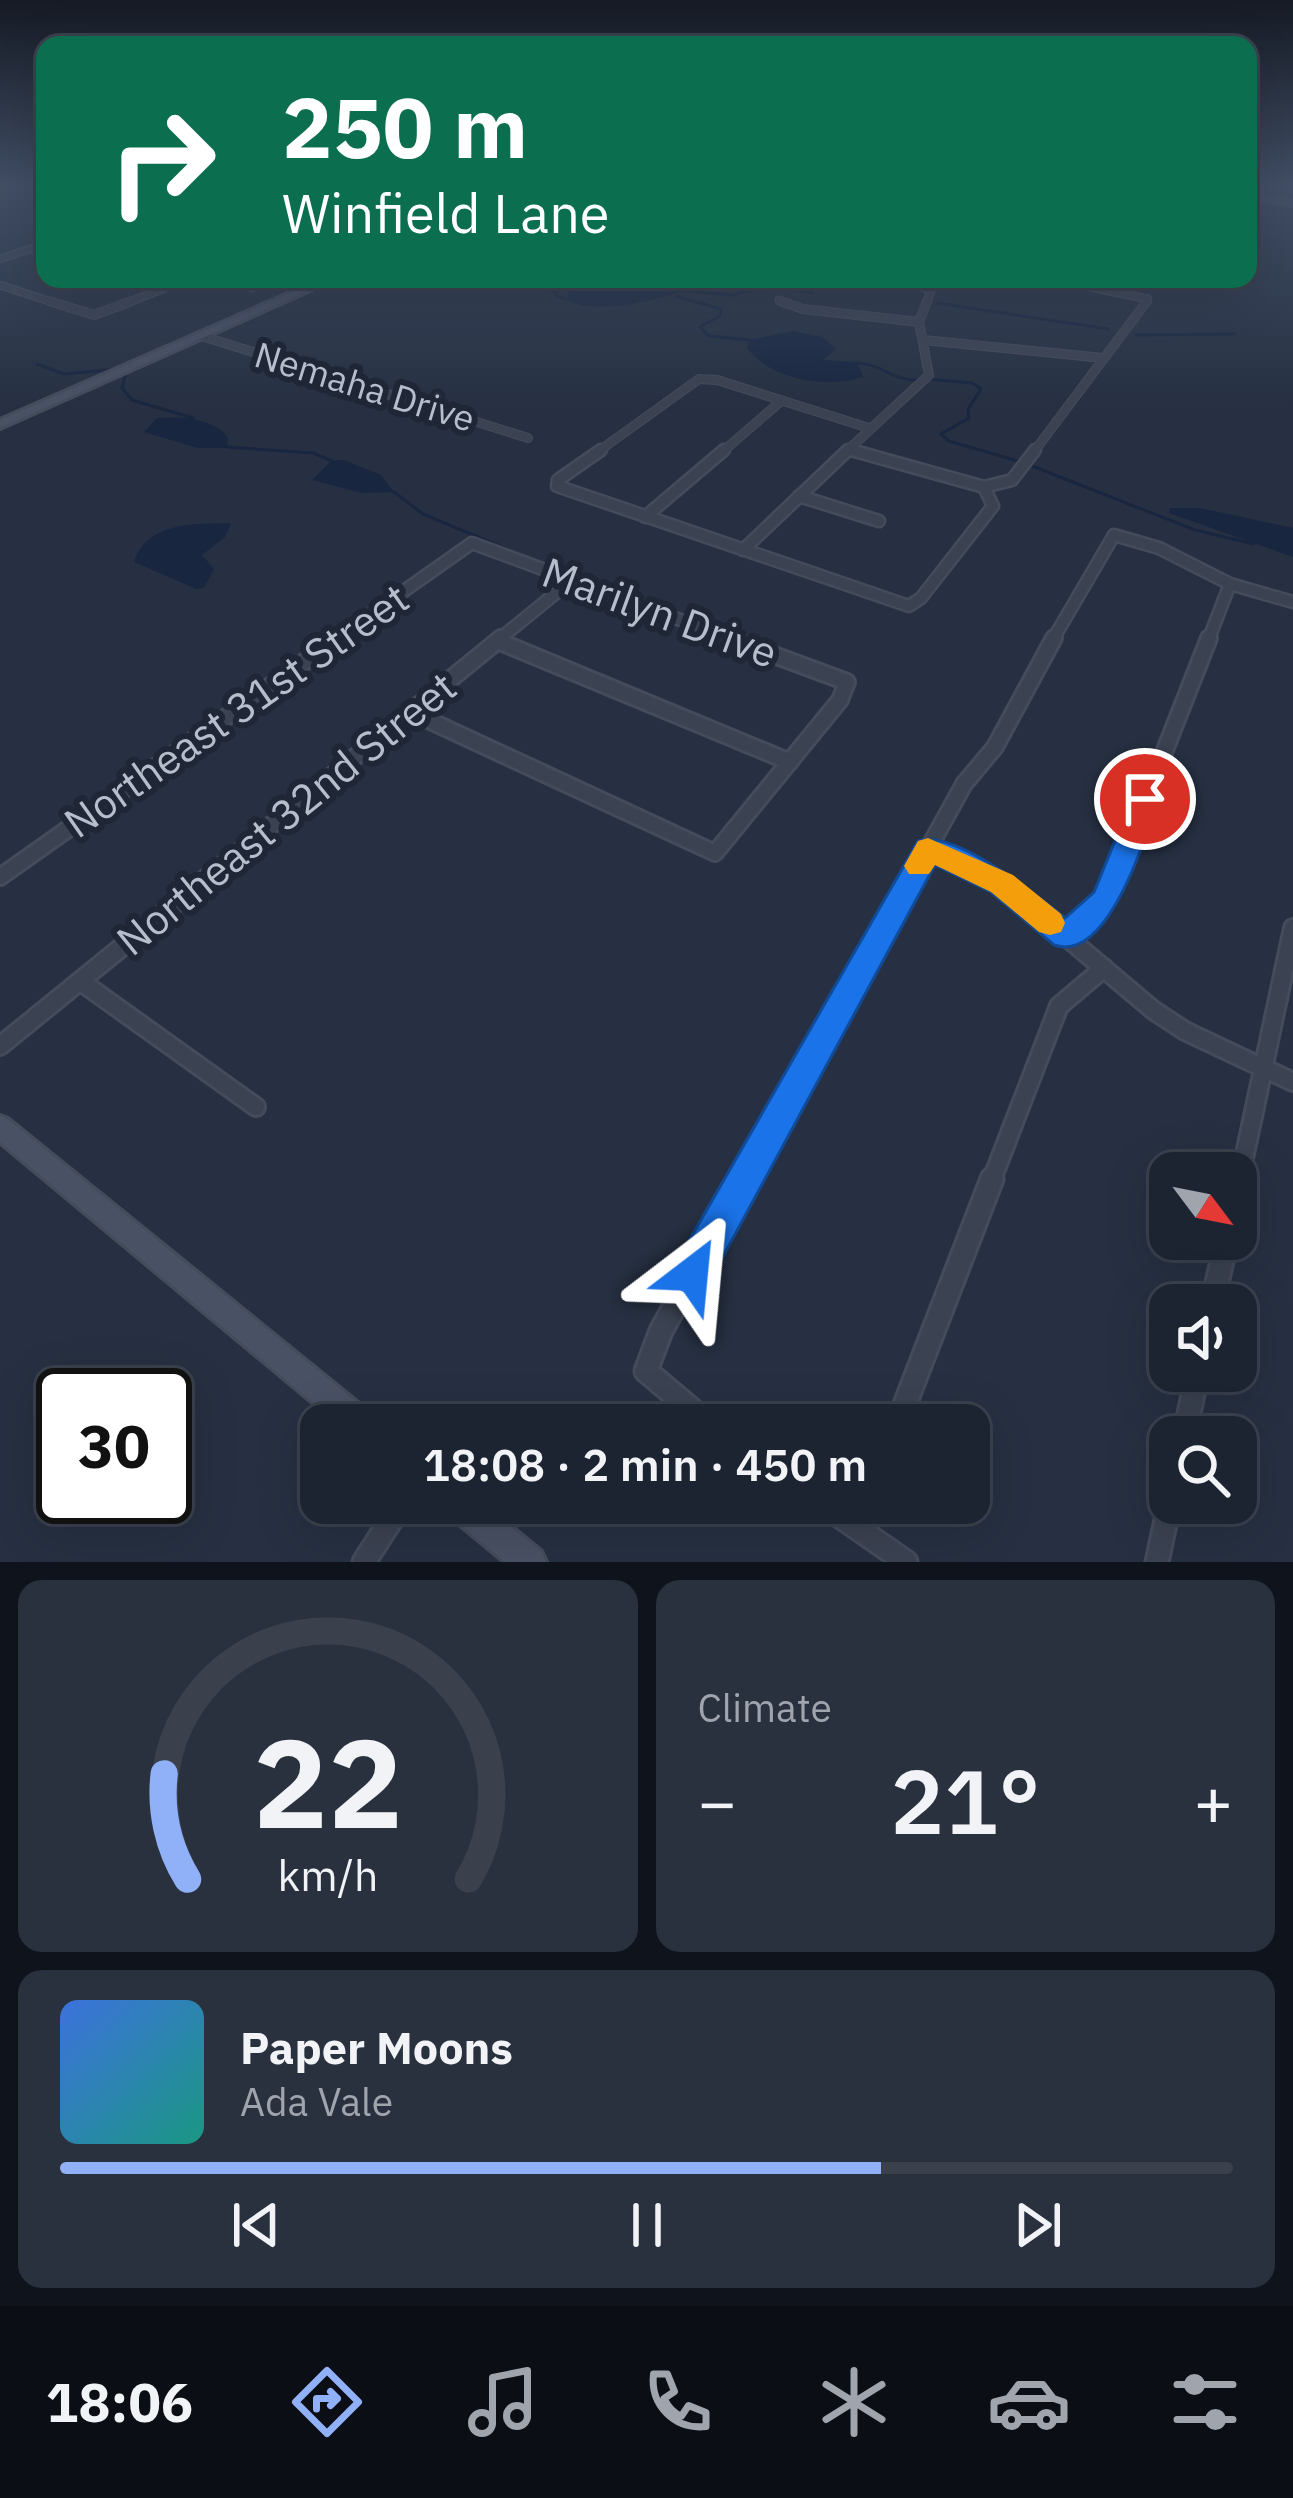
<!DOCTYPE html>
<html lang="en">
<head>
<meta charset="utf-8">
<style>
	:root { --surface:#1c2432; --page:#29303e; --text:#f1f3f6; --muted:#a0a4ac; --line:#3a414d; --accent:#90b1f8 }
	body { margin:0; font-family:"IBM Plex Sans",sans-serif; background:var(--page); color:var(--text); height:100vh; display:flex; flex-direction:column; font-size:45px; white-space:nowrap }
	* { box-sizing:border-box; margin:0 }
	p { font-size:39px; color:var(--muted) }
	.icon { flex:none; width:66px; height:66px; fill:none; stroke:currentColor; stroke-width:2; stroke-linecap:round; stroke-linejoin:round }
	.map { position:relative; height:1562px; overflow:hidden }
	.panel { display:flex; flex-direction:column; gap:18px; padding:18px; background:#0f141c; flex:1 }
	.panel>* { flex:none }
	.hud { position:absolute; left:36px; top:36px; width:1221px; height:252px; border-radius:24px; box-shadow:0 12px 48px #0002,0 0 0 3px var(--line); background:#0b6e4f; color:#fff; overflow:hidden }
	.needle { width:78px; rotate:122deg }
	.controls { position:absolute; left:1149px; top:1152px; display:grid; gap:24px }
	.controls a { display:grid; place-items:center; width:108px; height:108px; border-radius:24px; background:var(--surface); box-shadow:0 12px 48px #0002,0 0 0 3px var(--line); font-size:60px }
	.speed { position:absolute; left:36px; top:1368px; display:flex; gap:24px; font-size:60px; font-weight:700; text-align:center }
	.speed>* { display:grid; place-content:center; width:156px; height:156px; border-radius:50%; background:var(--surface); box-shadow:0 12px 48px #0002,0 0 0 3px var(--line); line-height:1 }
	.speed .limit { border:6px solid #111; border-radius:18px; background:#fff; color:#111 }
	.pin { position:absolute; display:grid; place-items:center; width:102px; height:102px; color:#fff; margin:-51px; border:6px solid #fff; border-radius:50%; box-shadow:0 3px 12px #0007 }
	.me { position:absolute; width:132px; margin:-66px; rotate:29deg; stroke-linejoin:round; filter:drop-shadow(0 0 9px #0008) }
	.turn { display:flex; align-items:center; gap:42px; height:252px; padding:0 48px; font-size:54px }
	.turn .icon { width:156px; height:156px; stroke-width:2.5 }
	.turn b { display:block; font-size:84px; line-height:102px }
	.big { font-size:90px; font-weight:600; line-height:1.1 }
	.panel .widget { flex:1; display:flex; flex-direction:column; justify-content:center; gap:18px; min-width:0; padding:0 42px; border-radius:24px; background:var(--page) }
	.panel .dial { align-items:center; gap:0 }
	.dial svg { height:312px; overflow:visible; fill:none; stroke:var(--line); stroke-width:7; stroke-linecap:round; text-anchor:middle }
	.dial text { fill:var(--text); stroke:none }
	.song { display:flex; align-items:center; gap:36px }
	.cover { width:144px; height:144px; border-radius:18px; background:linear-gradient(135deg,hsl(220 70% 55%),hsl(170 70% 35%)) }
	.played { height:12px; border-radius:6px; background:linear-gradient(90deg,var(--accent) 70%,var(--line) 70%) }
	.keys { display:flex; justify-content:space-around; direction:ltr }
	.heat { display:flex; justify-content:space-between; align-items:center; font-size:66px; direction:ltr }
	.panel .tiles { flex:1; display:grid; gap:18px; grid-template-columns:1fr 1fr }
	.widget:last-child { grid-column:span 2 }
	.trip { position:absolute; left:300px; top:1404px; width:690px; height:120px; border-radius:24px; background:var(--surface); box-shadow:0 12px 48px #0002,0 0 0 3px var(--line); font-weight:600; line-height:120px; text-align:center }
	.tab-bar { display:flex; height:192px; justify-content:space-around; align-items:center; background:#0b0e14; color:var(--muted) }
	.tab-bar .icon { width:84px; height:84px }
	.tab-bar .selected { color:var(--accent) }
	.tab-bar b { font-size:54px; color:var(--text) }
	.map>svg:first-child { display:block }
</style>
</head>
<body>
<div class="map">
<svg width="1293" height="1562" viewBox="0 0 1293 1562">
	<rect width="100%" height="100%" fill="#263042"/>
	<!-- water -->
	<g fill="#192640">
		<path d="M 646,279 L 663,280 L 685,291 C 659,299 593,317 567,299 L 569,290 C 593,276 625,291 646,279 Z"/>
		<path d="M 793,331 L 822,337 L 836,349 L 823,360 L 857,362 L 863,377 C 828,389 771,380 747,348 L 749,340 Z"/>
		<path d="M 157,418 C 180,416 215,418 228,438 L 227,448 L 198,448 L 144,432 Z"/>
		<polygon points="344,460 381,475 394,492 362,493 312,480 331,461"/>
		<polygon points="1170,508 1200,508 1293,528 1293,557 1169,513"/>
		<path d="M 231,523 L 225,537 L 202,555 L 214,569 L 204,588 L 196,589 L 134,562 C 147,521 196,524 231,523 Z"/>
	</g>
	<g fill="none" stroke-linecap="round" stroke-linejoin="round">
		<!-- stream -->
		<g stroke="#192640" stroke-width="3">
			<polyline points="544,279 557,296 566,299"/>
			<polyline points="686,291 732,295 773,286 812,293"/>
			<polyline points="676,296 721,309 720,316 700,327 709,336 750,340"/>
			<polyline points="937,303 1108,329"/>
			<polyline points="1136,335 1234,334"/>
			<path d="M 856,363 C 879,363 894,381 917,380"/>
			<polyline points="37,364 64,374 117,369"/>
			<polyline points="126,373 122,388 132,400 193,418"/>
			<polyline points="927,379 972,383 981,389 968,409 969,418 941,434 949,441 1018,461"/>
			<polyline points="227,447 313,453 332,461"/>
			<polyline points="1027,464 1195,530 1254,544"/>
			<polyline points="394,492 423,514 540,563"/>
			<polyline points="590,591 605,607"/>
		</g>
		<defs>
			<g id="street-far5">
				<polyline points="0,259 45,244"/>
				<polyline points="298,279 320,283"/>
				<polyline points="901,279 931,291 926,304"/>
				<polyline points="1051,279 1148,299 1145,304"/>
				<polyline points="0,285 58,304"/>
				<polyline points="252,288 274,279"/>
				<polyline points="779,300 788,304"/>
				<polyline points="124,304 188,279"/>
			</g>
			<g id="street-far4">
				<polyline points="49,301 94,315 132,301"/>
				<polyline points="780,301 803,309 919,322"/>
				<polyline points="202,336 528,438"/>
				<polyline points="923,340 1103,358"/>
				<polyline points="596,453 699,379 717,380 869,428"/>
				<polyline points="721,453 779,403"/>
				<polyline points="845,453 849,449"/>
				<polyline points="862,453 849,449 929,375 919,322 927,301"/>
				<polyline points="1033,453 1147,301"/>
			</g>
			<g id="street-far3">
				<polyline points="601,450 558,480 557,486 909,606 921,598 993,506 984,487"/>
				<polyline points="851,450 984,487 1012,480 1035,450"/>
				<polyline points="799,496 879,521"/>
				<polyline points="645,517 724,450"/>
				<polyline points="743,550 848,450"/>
				<polyline points="333,641 472,543 737,641"/>
				<polyline points="497,641 572,580"/>
				<polyline points="1052,641 1114,535 1159,548 1230,584 1293,602"/>
				<polyline points="1208,641 1230,584"/>
			</g>
			<g id="street-far2">
				<polyline points="498,641 790,762"/>
				<polyline points="411,712 715,853 840,700 847,682 728,638"/>
				<polyline points="928,849 990,880"/>
				<polyline points="0,877 338,638"/>
				<polyline points="204,880 501,638"/>
				<polyline points="911,880 964,784 995,747 1054,638"/>
				<polyline points="1114,880 1209,638"/>
			</g>
			<g id="street-far1">
				<polyline points="984,877 1011,890 1153,1010 1185,1031 1293,1082"/>
				<polyline points="1065,936 1093,916 1116,877"/>
				<polyline points="80,981 256,1107"/>
				<polyline points="0,1046 208,877"/>
				<polyline points="744,1182 913,877"/>
				<polyline points="991,1182 1059,1006 1104,968"/>
				<polyline points="1239,1182 1293,928"/>
			</g>
			<g id="street">
				<polyline points="1236,1195 1240,1179"/>
				<polyline points="1212,1305 1227,1239"/>
				<polyline points="710,1425 646,1371 661,1331 745,1179"/>
				<polyline points="897,1425 992,1179"/>
				<polyline points="1184,1437 1198,1371"/>
				<polyline points="821,1503 906,1562"/>
				<polyline points="858,1528 867,1503"/>
				<polyline points="364,1562 402,1503"/>
				<polyline points="1157,1562 1170,1501"/>
			</g>
			<g id="secondary">
				<polygon points="1248,194 1293,201 1293,205 1248,198"/>
				<polygon points="322,279 335,279 0,428 0,420"/>
				<polygon points="0,1116 8,1119 373,1415 378,1425 340,1425 0,1142"/>
				<polygon points="443,1503 482,1503 541,1551 546,1562 505,1562 447,1514"/>
			</g>
		</defs>
		<!-- street-far5 casing -->
		<use href="#street-far5" stroke="#444b5b" stroke-width="9"/>
		<!-- street-far4 casing -->
		<use href="#street-far4" stroke="#444b5b" stroke-width="10"/>
		<!-- street-far3 casing -->
		<use href="#street-far3" stroke="#444b5b" stroke-width="15"/>
		<!-- street-far2 casing -->
		<use href="#street-far2" stroke="#444b5b" stroke-width="20"/>
		<!-- street-far1 casing -->
		<use href="#street-far1" stroke="#444b5b" stroke-width="22"/>
		<!-- street casing -->
		<use href="#street" stroke="#444b5b" stroke-width="27"/>
		<!-- secondary casing -->
		<use href="#secondary" stroke="#444b5b" stroke-width="6"/>
		<!-- street-far5 -->
		<use href="#street-far5" stroke="#3b4251" stroke-width="6"/>
		<!-- street-far4 -->
		<use href="#street-far4" stroke="#3b4251" stroke-width="8"/>
		<!-- street-far3 -->
		<use href="#street-far3" stroke="#3b4251" stroke-width="10"/>
		<!-- street-far2 -->
		<use href="#street-far2" stroke="#3b4251" stroke-width="14"/>
		<!-- street-far1 -->
		<use href="#street-far1" stroke="#3b4251" stroke-width="16"/>
		<!-- street -->
		<use href="#street" stroke="#3b4251" stroke-width="21"/>
		<!-- secondary -->
		<use href="#secondary" fill="#495164" fill-rule="evenodd"/>
	</g>
	<!-- sky -->
	<linearGradient id="sky" x2="0" y2="1"><stop stop-color="#151a24"/><stop offset="0.46" stop-color="#414e65"/><stop offset="1" stop-color="#414e65" stop-opacity="0"/></linearGradient>
	<rect width="1293" height="403" fill="url(#sky)"/>
	<!-- route -->
	<path fill="#1a73e8" stroke="#114b97" stroke-width="3" d="M 1145,789 L 1159,799 C 1145,836 1109,964 1054,945 L 991,892 L 935,865 L 706,1288 L 692,1294 L 678,1288 L 672,1274 L 678,1260 L 918,841 C 955,829 1036,895 1065,918 L 1094,892 L 1132,799 Z"/>
	<!-- slow -->
	<polygon fill="#f59e0b" points="928,838 1013,875 1061,914 1065,923 1061,932 1050,935 1039,932 991,892 935,865 929,874 909,874 904,866 918,841"/>
	<g text-anchor="middle" dominant-baseline="central" stroke-width="12" stroke-linejoin="round" paint-order="stroke">
		<!-- far-street labels -->
		<g font-size="36" fill="#b7becb" stroke="#1f2737">
			<text transform="translate(365 386) rotate(17)">Nemaha Drive</text>
		</g>
		<!-- street labels -->
		<g font-size="42" fill="#b7becb" stroke="#1f2737">
			<text transform="translate(660 612) rotate(20)">Marilyn Drive</text>
			<text transform="translate(236 710) rotate(-35)">Northeast 31st Street</text>
			<text transform="translate(286 813) rotate(-39)">Northeast 32nd Street</text>
		</g>
	</g>
</svg>
<div class="controls">
<a><svg class="needle" viewBox="-14 -14 28 28"><path d="M0-13l5 13h-10z" fill="#e53935"/><path d="M0 13l5-13h-10z" fill="#a0a4ac"/></svg></a>
<a><svg class="icon" aria-label="sound" viewBox="0 0 24 24"><path d="M4 9h4l5-4v14l-5-4H4zM17 9q2 3 0 6"/></svg></a>
<a><svg class="icon" aria-label="search" viewBox="0 0 24 24"><circle cx="10" cy="10" r="6"/><path d="M15 15l6 6"/></svg></a>
</div>
<div class="speed"><div class="limit">30</div></div>
<div class="pin" style="left:1145px;top:799px;background:#d93025"><svg class="icon" aria-label="arrive" viewBox="0 0 24 24"><path d="M6 21V4h12l-3 4 3 4H6"/></svg></div>
<svg class="me" style="left:692px;top:1274px" viewBox="-20 -20 40 40"><path d="M0-17L14 15 0 8-14 15z" fill="#1a73e8" stroke="#fff" stroke-width="4"/></svg>
<div class="trip">18:08 · 2 min · 450 m</div>
<div class="hud">
<div class="turn"><svg class="icon" aria-label="right" viewBox="0 0 24 24"><path d="M7 20v-9h11M14 6l5 5-5 5"/></svg><div><b>250 m</b>Winfield Lane</div></div>
</div>
</div>
<section class="panel">
<div class="tiles">
<div class="widget dial"><svg viewBox="0 0 100 80">
<path d="M14 69A42 42 0 1 1 86 69"/>
<path d="M14 69A42 42 0 0 1 8 42" stroke="#90b1f8"/>
<text x="50" y="56" font-size="32" font-weight="700">22</text>
<text x="50" y="72" font-size="11">km/h</text>
</svg></div>
<div class="widget"><p>Climate</p>
<div class="heat"><a>−</a><b class="big">21°</b><a>+</a></div>
</div>
<div class="widget">
<div class="song"><i class="cover"></i><div><b>Paper Moons</b><p>Ada Vale</p></div></div>
<div class="played"></div>
<div class="keys"><svg class="icon" aria-label="previous" viewBox="0 0 24 24"><path d="M18 5L8 12l10 7zM5 5v14"/></svg><svg class="icon" aria-label="pause" viewBox="0 0 24 24"><path d="M8 5v14M16 5v14"/></svg><svg class="icon" aria-label="next" viewBox="0 0 24 24"><path d="M6 5l10 7-10 7zM19 5v14"/></svg></div>
</div>
</div>
</section>
<nav class="tab-bar">
<b>18:06</b>
<svg class="icon selected" aria-label="directions" viewBox="0 0 24 24"><path d="M12 3l9 9-9 9-9-9zM9 14v-3h6M13 9l2 2-2 2"/></svg>
<svg class="icon" aria-label="music" viewBox="0 0 24 24"><path d="M9 18V5l10-2v13"/><circle cx="6" cy="18" r="3"/><circle cx="16" cy="16" r="3"/></svg>
<svg class="icon" aria-label="phone" viewBox="0 0 24 24"><path d="M5 4h4l2 5-3 2q2 4 5 5l2-3 5 2v4C11 20 4 13 5 4z"/></svg>
<svg class="icon" aria-label="climate" viewBox="0 0 24 24"><path d="M12 3v18M4 7l16 10M4 17L20 7"/></svg>
<svg class="icon" aria-label="car" viewBox="0 0 24 24"><path d="M5 17H2v-5l4-1 3-4h7l3 4 3 1v5h-3M9 17h6M6 11h13"/><circle cx="7" cy="17" r="2"/><circle cx="17" cy="17" r="2"/></svg>
<svg class="icon" aria-label="filters" viewBox="0 0 24 24"><path d="M4 7h16M4 17h16"/><circle cx="9" cy="7" r="2"/><circle cx="15" cy="17" r="2"/></svg>
</nav>
</body>
</html>
